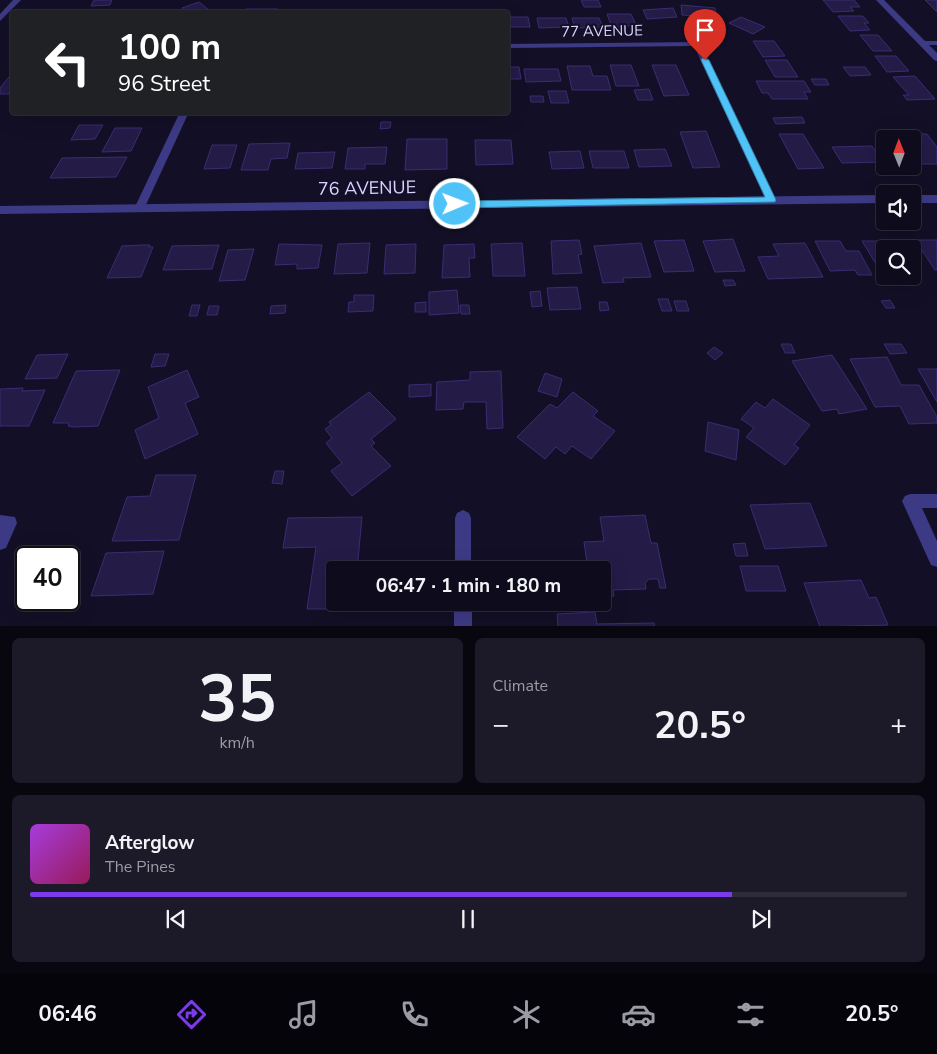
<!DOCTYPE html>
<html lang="en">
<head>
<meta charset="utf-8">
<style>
	:root { --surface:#0e0b1c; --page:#1c1929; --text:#f1f3f6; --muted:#9b9ba3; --line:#2e2b3b; --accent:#7c3aed }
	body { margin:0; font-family:"Nunito Sans",sans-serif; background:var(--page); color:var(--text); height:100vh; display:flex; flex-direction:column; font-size:19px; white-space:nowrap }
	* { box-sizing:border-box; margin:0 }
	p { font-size:16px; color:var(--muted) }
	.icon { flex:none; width:28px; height:28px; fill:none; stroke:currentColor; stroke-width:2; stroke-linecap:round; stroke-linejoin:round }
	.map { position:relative; height:626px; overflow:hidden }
	.side { display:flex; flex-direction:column; gap:12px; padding:12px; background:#08060f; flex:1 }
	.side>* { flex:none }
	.banner { position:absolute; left:10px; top:10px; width:500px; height:105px; border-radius:5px; box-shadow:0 5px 20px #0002,0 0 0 1px var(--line); background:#202124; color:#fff; overflow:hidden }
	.needle { width:32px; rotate:359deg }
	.fabs { position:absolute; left:876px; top:130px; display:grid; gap:10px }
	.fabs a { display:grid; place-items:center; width:45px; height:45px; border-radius:5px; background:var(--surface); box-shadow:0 5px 20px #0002,0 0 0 1px var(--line); font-size:25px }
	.speed { position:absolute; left:15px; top:546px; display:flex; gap:10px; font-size:25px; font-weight:700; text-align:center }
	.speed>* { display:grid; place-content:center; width:65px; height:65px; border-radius:50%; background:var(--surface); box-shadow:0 5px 20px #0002,0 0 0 1px var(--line); line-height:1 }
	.speed .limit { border:2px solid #111; border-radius:8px; background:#fff; color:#111 }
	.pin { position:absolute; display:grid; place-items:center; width:42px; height:42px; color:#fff; margin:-51px -21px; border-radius:50% 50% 50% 0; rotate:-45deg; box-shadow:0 0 5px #0007 }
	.pin .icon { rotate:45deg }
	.me { position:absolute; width:55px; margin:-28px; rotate:89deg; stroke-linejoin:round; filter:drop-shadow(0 0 4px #0008) }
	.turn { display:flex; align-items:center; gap:18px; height:105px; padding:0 25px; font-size:22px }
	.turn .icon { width:65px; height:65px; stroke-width:2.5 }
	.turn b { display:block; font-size:35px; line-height:42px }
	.big { font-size:38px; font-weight:700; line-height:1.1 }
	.side .card { flex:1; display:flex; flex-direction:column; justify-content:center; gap:8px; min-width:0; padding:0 18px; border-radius:8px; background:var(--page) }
	.side .dial { align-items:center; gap:0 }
	.dial b { font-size:65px; line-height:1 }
	.song { display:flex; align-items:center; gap:15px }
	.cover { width:60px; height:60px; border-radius:8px; background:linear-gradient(135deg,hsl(280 70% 55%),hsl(330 70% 35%)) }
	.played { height:5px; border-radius:2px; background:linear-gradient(90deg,var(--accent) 80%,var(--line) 80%) }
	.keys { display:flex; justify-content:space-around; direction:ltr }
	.heat { display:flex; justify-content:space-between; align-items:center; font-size:28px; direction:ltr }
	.side .tiles { flex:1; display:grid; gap:12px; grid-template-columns:1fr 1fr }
	.card:last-child { grid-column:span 2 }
	.trip { position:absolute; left:326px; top:561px; width:285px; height:50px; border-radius:5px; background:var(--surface); box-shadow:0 5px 20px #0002,0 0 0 1px var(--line); font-weight:700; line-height:50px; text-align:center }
	.dock { display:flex; height:80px; justify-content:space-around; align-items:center; background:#06040b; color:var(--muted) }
	.dock .icon { width:35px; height:35px }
	.dock .on { color:var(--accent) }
	.dock b { font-size:22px; color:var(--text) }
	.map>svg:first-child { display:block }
</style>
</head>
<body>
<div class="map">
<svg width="937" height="627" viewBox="0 0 937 627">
	<rect width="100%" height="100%" fill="#130f26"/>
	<!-- building -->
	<g fill="#241b47" stroke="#3b2d73">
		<polygon points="94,0 112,0 110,5 91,6"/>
		<polygon points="581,0 598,0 601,7 584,7"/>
		<polygon points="823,0 854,0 860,7 850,7 854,11 833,12"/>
		<polygon points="925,0 937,0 937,12"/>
		<polygon points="199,2 209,10 202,12 186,12 182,8"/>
		<polygon points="681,5 715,8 716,18 682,15"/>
		<polygon points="673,8 677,17 647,19 643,10"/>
		<polygon points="246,9 278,9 277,12 245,12"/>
		<polygon points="607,14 631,14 636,25 612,28"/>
		<polygon points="838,16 863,16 869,23 864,23 870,30 850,31"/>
		<polygon points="508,17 528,17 530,27 508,27"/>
		<polygon points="741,17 765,27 753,34 729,23"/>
		<polygon points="537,18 566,18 569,27 539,28"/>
		<polygon points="572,18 599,18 603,27 575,28"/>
		<polygon points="860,35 878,35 892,51 873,51"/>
		<polygon points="753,41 774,41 785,56 763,57"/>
		<polygon points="875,56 896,56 909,71 887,72"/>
		<polygon points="765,60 787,60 798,77 775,77"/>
		<polygon points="610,65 631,65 639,86 616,86"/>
		<polygon points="652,65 676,65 689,95 664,96"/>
		<polygon points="567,66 590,66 593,76 607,76 611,90 572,90"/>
		<polygon points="508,67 519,67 521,79 508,79"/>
		<polygon points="843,67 865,67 871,75 850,76"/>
		<polygon points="524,69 558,69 561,81 526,82"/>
		<polygon points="915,76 935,99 907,100 903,95 909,95 893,77"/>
		<polygon points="9,77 12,77 12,94 0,94 0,88"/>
		<polygon points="811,79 826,79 829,85 815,85"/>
		<polygon points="756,81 804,81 811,92 804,92 808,99 772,99 768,93 762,93"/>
		<polygon points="649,89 653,100 638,100 634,90"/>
		<polygon points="548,91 566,91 569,103 551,103"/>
		<polygon points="530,96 543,96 544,102 531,102"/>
		<polygon points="802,117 805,123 776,124 773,118"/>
		<polygon points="381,122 391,122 390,128 380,129"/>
		<polygon points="79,125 103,125 95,139 71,140"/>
		<polygon points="115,128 142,128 131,151 102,152"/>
		<polygon points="706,131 720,167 693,168 680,132"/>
		<polygon points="779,134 803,134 824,168 798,169"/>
		<polygon points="888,134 927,134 937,147 937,164 912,164 912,139 891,139"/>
		<polygon points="407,139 447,139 447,169 405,170"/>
		<polygon points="475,140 511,140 513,164 476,165"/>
		<polygon points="290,143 287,158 271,159 268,170 241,170 249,144"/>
		<polygon points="212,145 237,145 230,168 204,169"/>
		<polygon points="872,146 883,162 842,163 832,147"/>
		<polygon points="387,147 385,164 365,164 365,169 345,169 348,148"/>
		<polygon points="665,149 672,166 639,167 634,150"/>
		<polygon points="580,151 584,168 552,169 549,152"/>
		<polygon points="589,151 624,151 629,168 593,168"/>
		<polygon points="335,152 332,168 295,169 298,153"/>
		<polygon points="127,157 116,177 50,178 62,158"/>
		<polygon points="733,239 745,271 715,272 703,241"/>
		<polygon points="579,240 582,254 578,255 582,273 553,274 551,241"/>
		<polygon points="684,240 694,271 664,272 654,241"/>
		<polygon points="915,240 937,240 937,270 935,270"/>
		<polygon points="815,241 840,241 846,251 859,251 872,275 858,275 855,270 830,271"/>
		<polygon points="862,241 880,241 882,244 889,244 892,249 885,249 885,274 882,274"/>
		<polygon points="370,243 367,273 334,274 338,244"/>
		<polygon points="522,243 525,276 493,276 491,244"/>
		<polygon points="641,243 651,277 623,278 624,282 603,283 594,246"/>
		<polygon points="805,243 823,277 768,279 758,257 779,256 773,244"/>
		<polygon points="279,244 322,245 318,268 297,269 297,264 275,265"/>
		<polygon points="416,244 415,273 384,274 386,245"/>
		<polygon points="474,244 475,258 469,258 470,277 442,278 444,245"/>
		<polygon points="142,245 150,245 149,247 153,247 141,277 107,278 122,246"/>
		<polygon points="219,245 212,269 163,270 172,246"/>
		<polygon points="254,249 245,280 219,281 228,250"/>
		<polygon points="723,280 733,280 736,285 725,286"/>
		<polygon points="577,287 581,309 550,310 547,288"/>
		<polygon points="457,290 459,313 429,315 429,292"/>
		<polygon points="540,291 542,306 532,307 530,292"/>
		<polygon points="354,295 374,295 373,311 348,312 349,302 354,302"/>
		<polygon points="658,299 668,299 672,311 662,311"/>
		<polygon points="890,300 895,308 886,308 881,301"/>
		<polygon points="674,301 686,301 689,311 677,311"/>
		<polygon points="426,302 426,312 415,312 415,303"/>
		<polygon points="599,302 607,302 609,310 600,311"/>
		<polygon points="192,305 200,305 197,316 189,316"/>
		<polygon points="286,305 285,313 270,314 271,306"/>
		<polygon points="460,305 469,305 470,314 461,314"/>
		<polygon points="209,306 219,306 217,315 207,315"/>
		<polygon points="781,344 791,344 795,353 785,353"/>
		<polygon points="884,344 901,344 907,353 890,354"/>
		<polygon points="714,347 723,353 715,360 707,353"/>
		<polygon points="68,354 57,378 25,379 37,355"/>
		<polygon points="155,354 169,354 165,366 151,367"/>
		<polygon points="832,355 867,409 839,414 837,409 822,411 792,361"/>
		<polygon points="887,357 901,385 919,385 937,417 937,423 909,424 900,406 875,407 850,359"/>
		<polygon points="918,369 937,369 937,402"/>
		<polygon points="120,370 98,426 74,427 68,426 69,423 53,423 76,371"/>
		<polygon points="187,370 199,397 185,403 198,434 145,459 135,430 159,418 148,387"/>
		<polygon points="501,371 503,428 487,429 486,402 464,402 463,409 436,410 437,382 470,380 470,372"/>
		<polygon points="545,373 562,379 557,397 538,391"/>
		<polygon points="431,384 431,396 409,397 409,385"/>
		<polygon points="23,388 22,391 45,390 29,426 0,426 0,389"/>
		<polygon points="369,392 396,419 371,439 375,443 371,446 391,466 352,496 331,471 342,463 326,443 332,438 325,429 331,425 329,422"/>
		<polygon points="573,392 598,411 593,416 615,431 591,459 572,446 565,454 556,447 545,459 517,437 550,404 557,408"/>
		<polygon points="773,399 810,425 794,445 799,448 785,465 746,437 754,428 741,419 756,402 765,408"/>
		<polygon points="708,422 739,430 736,460 705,451"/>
		<polygon points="275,471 284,471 282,484 272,483"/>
		<polygon points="156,475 196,475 179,540 112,541 127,497 150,496"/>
		<polygon points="810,503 827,546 765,549 750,505"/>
		<polygon points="645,515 651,543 657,543 666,588 660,588 658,579 649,579 645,583 646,589 613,590 614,596 602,597 602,570 588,570 584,542 604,541 600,517"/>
		<polygon points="362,517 357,570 335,570 335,602 354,602 353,609 307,609 316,547 283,548 288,518"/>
		<polygon points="745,543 748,556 736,556 733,544"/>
		<polygon points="164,551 153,594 91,596 106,553"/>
		<polygon points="740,566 778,566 786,591 746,591"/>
		<polygon points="861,580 869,598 876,597 888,625 820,627 804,583"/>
		<polygon points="595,612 597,624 654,623 655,627 558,627 557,614"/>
	</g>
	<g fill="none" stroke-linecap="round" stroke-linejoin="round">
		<!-- minor -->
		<g fill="#3d3a85" fill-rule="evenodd">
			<polygon points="920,41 937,41 937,45 923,45 919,43"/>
			<polygon points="700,42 776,200 775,203 771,204 766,200 694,46 508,48 508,44"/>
			<polygon points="180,112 189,112 144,209 143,212 135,212 134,209"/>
			<polygon points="910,494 937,494 937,508 922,508 937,541 937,567 931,565 902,501 905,496"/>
			<polygon points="463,510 469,513 471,518 471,570 455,570 455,518 457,513"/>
			<polygon points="0,515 15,517 17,523 6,548 0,550"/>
			<rect x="454" y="602" width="18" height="25"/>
		</g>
		<!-- tertiary -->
		<g fill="#3d3a85" fill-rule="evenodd">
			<polygon points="13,0 21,0 0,21 0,14"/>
			<polygon points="876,0 884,0 937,53 937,61 934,60"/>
			<polygon points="885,195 885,203 0,214 0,206"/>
			<rect x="912" y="195" width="25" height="8"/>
		</g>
	</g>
	<!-- route -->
	<polygon fill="#4fc3f7" stroke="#337fa1" points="702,58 709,60 776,200 775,202 455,208 450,204 455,201 765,197 701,60"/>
	<g text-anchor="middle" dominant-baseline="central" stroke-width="4" stroke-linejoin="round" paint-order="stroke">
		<!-- far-street labels -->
		<g font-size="15" fill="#d9d4ff" stroke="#130f26">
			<text transform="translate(602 31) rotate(-1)">77 AVENUE</text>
		</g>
		<!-- street labels -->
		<g font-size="18" fill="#d9d4ff" stroke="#130f26">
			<text transform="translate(367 188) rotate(-1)">76 AVENUE</text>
		</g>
	</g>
</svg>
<div class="fabs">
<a><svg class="needle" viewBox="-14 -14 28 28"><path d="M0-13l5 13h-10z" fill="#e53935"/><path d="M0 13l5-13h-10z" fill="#9b9ba3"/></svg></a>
<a><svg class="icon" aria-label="sound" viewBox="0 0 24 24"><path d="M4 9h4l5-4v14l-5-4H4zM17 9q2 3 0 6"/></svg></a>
<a><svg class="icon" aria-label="search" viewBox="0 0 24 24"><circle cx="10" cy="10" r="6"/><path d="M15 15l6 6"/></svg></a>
</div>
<div class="speed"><div class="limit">40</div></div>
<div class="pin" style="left:705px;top:60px;background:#d93025"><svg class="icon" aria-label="arrive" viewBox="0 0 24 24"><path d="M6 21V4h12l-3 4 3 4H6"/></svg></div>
<svg class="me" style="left:455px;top:204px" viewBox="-20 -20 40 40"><circle r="17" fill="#4fc3f7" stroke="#fff" stroke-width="3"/><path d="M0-11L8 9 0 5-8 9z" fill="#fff"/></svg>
<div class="trip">06:47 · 1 min · 180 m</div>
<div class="banner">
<div class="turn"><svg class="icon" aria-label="left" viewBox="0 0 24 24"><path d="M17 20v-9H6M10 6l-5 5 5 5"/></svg><div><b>100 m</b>96 Street</div></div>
</div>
</div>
<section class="side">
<div class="tiles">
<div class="card dial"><b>35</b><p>km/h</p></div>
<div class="card"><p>Climate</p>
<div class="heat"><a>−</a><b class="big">20.5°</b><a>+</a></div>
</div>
<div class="card">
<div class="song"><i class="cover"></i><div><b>Afterglow</b><p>The Pines</p></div></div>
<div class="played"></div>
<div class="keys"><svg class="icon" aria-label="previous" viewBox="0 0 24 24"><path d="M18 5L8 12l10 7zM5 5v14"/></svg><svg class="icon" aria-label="pause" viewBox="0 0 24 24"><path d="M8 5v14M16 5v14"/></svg><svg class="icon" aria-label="next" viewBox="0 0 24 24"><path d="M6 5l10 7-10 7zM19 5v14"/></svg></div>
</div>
</div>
</section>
<nav class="dock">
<b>06:46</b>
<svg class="icon on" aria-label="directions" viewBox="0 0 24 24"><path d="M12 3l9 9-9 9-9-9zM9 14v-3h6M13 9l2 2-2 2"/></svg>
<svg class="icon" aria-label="music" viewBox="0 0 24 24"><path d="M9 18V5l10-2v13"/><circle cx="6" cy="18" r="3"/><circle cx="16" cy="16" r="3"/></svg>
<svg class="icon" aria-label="phone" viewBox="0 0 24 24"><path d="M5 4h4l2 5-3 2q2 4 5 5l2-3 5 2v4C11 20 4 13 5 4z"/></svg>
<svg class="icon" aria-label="climate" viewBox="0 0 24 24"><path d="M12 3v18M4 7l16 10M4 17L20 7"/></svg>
<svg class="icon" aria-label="car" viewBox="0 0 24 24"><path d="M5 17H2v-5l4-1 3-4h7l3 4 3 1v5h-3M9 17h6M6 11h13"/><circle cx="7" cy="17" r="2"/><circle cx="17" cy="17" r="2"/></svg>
<svg class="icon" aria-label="filters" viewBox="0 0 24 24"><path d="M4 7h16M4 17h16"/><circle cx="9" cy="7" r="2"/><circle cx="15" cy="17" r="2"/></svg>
<b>20.5°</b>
</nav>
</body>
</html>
